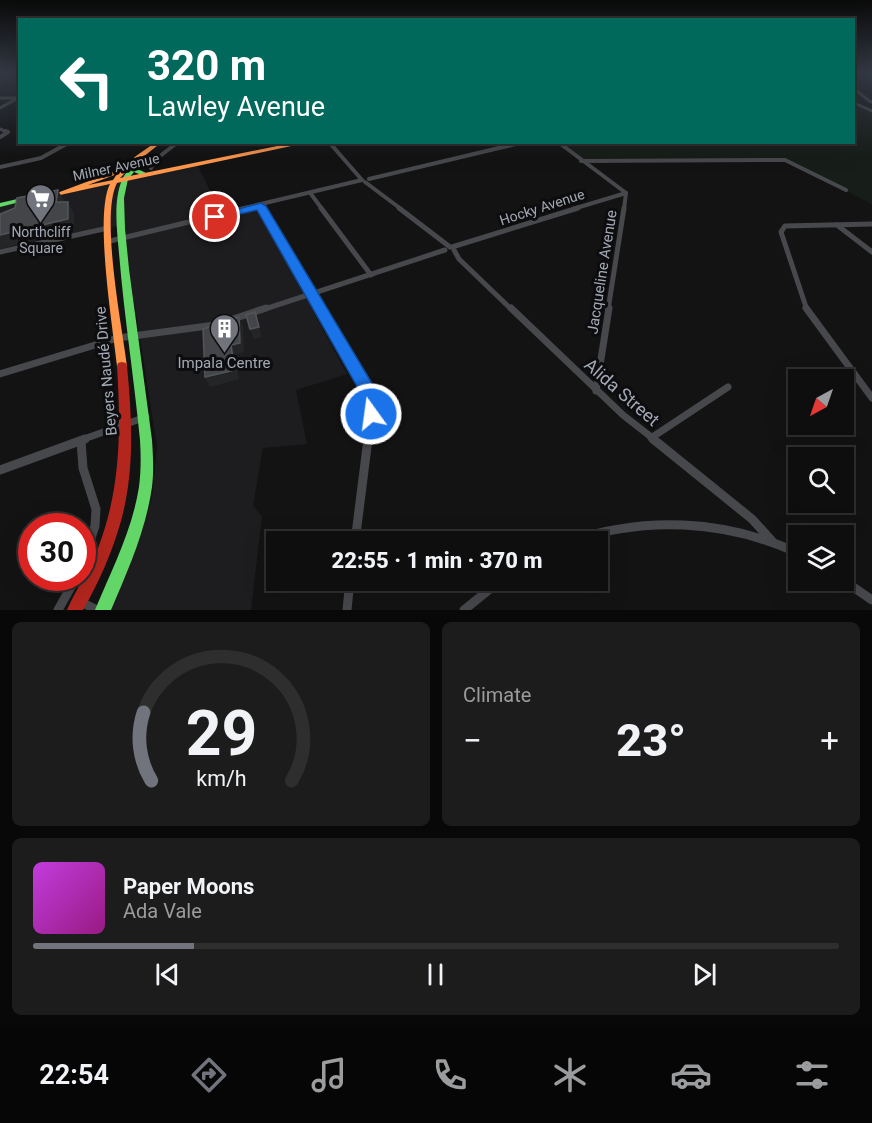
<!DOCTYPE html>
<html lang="en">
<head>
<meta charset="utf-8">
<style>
	:root { --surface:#0e0e0e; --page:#1c1c1c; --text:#f1f3f6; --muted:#9b9c9e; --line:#2e2e2e; --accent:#71747c }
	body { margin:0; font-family:Roboto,sans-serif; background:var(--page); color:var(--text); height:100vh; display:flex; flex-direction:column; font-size:22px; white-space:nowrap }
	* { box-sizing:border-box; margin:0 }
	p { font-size:20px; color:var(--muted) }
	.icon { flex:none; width:33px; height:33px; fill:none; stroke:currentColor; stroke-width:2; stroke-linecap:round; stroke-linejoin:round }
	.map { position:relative; height:610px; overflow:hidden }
	.side { display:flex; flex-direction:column; gap:12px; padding:12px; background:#080808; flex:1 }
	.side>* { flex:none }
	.banner { position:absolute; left:18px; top:18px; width:837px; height:126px; border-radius:0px; box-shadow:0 6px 24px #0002,0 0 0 2px var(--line); background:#00695c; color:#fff; overflow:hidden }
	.needle { width:39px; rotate:220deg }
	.tools { position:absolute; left:788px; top:369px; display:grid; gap:12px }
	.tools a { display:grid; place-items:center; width:66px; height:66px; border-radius:0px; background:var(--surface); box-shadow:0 6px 24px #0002,0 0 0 2px var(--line); font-size:30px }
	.speed { position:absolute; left:18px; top:513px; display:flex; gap:12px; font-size:30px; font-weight:700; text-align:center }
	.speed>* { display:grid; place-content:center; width:78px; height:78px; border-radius:50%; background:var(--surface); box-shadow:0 6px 24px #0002,0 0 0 2px var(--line); line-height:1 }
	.speed .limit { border:9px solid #d22; background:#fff; color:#111 }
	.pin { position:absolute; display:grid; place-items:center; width:51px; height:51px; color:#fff; margin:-26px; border:3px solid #fff; border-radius:50%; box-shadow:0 2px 6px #0007 }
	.me { position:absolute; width:66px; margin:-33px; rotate:346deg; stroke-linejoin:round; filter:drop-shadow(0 0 4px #0008) }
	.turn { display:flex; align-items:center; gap:21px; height:126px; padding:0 30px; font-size:27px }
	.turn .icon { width:78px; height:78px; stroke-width:2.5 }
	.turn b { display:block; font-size:42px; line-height:51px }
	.big { font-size:45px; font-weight:800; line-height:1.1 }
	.side .widget { flex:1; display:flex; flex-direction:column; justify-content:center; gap:9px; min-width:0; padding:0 21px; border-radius:9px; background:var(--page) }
	.side .dial { align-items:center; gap:0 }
	.dial svg { height:156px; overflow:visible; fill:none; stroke:var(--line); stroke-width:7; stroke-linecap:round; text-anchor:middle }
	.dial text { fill:var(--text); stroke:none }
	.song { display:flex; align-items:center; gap:18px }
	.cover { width:72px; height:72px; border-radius:9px; background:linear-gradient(135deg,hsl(290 70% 55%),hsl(310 70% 35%)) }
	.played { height:6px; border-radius:3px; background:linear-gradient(90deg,var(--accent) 20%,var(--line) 20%) }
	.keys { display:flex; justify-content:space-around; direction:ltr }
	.heat { display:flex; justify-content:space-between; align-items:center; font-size:33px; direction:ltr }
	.side .tiles { flex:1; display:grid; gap:12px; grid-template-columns:1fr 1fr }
	.widget:last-child { grid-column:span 2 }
	.trip { position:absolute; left:266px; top:531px; width:342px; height:60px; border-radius:0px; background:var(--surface); box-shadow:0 6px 24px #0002,0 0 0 2px var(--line); font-weight:800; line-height:60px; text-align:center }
	.dock { display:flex; height:96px; justify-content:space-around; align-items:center; background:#060606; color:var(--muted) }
	.dock .icon { width:42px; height:42px }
	.dock .active { color:var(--accent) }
	.dock b { font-size:27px; color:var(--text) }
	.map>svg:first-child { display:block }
</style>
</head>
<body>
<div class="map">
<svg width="872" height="610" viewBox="0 0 872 610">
	<rect width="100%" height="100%" fill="#131313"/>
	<!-- built -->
	<polygon fill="#1d1d20" points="198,166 220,211 259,211 347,374 296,390 307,444 263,448 253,505 262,517 251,610 109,610 140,536 152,498 157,446 122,225 0,252 0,207"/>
	<!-- green -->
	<polygon fill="#171d18" points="854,104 872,112 872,204 785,160 581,161 559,143 854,142"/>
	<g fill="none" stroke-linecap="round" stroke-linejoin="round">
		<!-- street-far4 -->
		<g stroke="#47484c" stroke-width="3">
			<polyline points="854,89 871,102"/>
			<polyline points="0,98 17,98"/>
			<polyline points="854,103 872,111"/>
			<polyline points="0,108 20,97"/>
			<polyline points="0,129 7,132"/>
		</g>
		<!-- street-far3 -->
		<g stroke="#47484c" stroke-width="4">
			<polyline points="0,137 8,132 5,131"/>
			<polyline points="329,142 362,180"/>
			<polyline points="558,142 626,193"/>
			<polyline points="581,161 785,160 846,190"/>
			<polyline points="0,167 41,158 70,142"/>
			<polyline points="151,168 155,160 178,142"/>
			<polyline points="369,179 524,142"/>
			<polyline points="365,182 401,209"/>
			<polyline points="311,194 322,209"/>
			<polyline points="261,206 263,209"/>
			<polyline points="240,209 362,180"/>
			<polyline points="573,209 626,193"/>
			<polyline points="624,209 626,193"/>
		</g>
		<!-- street-far2 -->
		<g stroke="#47484c" stroke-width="5">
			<polyline points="262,208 320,310"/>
			<polyline points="321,208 371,275"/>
			<polyline points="399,208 450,247"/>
			<polyline points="837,225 872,252"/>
			<polyline points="110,241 247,208"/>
			<polyline points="452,247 578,208"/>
			<polyline points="454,250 459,259 512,310"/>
			<polyline points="0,252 108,228"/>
			<polyline points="262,310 445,250"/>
			<polyline points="608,310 624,208"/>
			<polyline points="807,310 781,232 785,226 872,224"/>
		</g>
		<!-- street-far1 -->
		<g stroke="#47484c" stroke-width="7">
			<polyline points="319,308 370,397 368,440"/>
			<polyline points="511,308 623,415 655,440"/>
			<polyline points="806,308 872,398"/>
			<polyline points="0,374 118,338 215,325 266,308"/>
			<polyline points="596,391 609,308"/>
			<polyline points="651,438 728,387"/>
			<polyline points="81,440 146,417"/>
		</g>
		<!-- street -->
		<g stroke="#47484c" stroke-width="9">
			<polyline points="653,439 752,519 772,541"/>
			<polyline points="81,441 83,468 96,509 95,526 82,564"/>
			<polyline points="0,470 85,439"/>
			<polyline points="355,542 368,439"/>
			<path d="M 567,542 C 644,516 724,519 798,553"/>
			<polyline points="843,580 872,600"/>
			<polyline points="81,602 97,610"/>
			<polyline points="58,610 76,578"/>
			<polyline points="347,610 350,580"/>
			<polyline points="464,610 501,580"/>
		</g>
		<!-- fast -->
		<g fill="#63d668" fill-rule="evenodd">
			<path d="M 145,158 L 148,160 L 138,169 L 148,174 L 148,176 L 144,176 L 134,172 L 128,179 L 124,198 L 125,229 L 129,269 L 152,440 C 153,456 154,471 152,487 C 146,530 128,570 111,610 L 95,610 C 112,569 132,531 139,487 C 141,471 141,456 140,440 C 134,378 124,315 119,253 C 117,230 113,201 122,180 C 125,171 137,163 145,158 Z"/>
			<polygon points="26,197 28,198 28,200 0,207 0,203"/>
		</g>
		<!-- slow -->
		<path fill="#ff974d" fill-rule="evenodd" d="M 156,142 L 162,142 L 134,164 L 120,178 L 297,142 L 310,142 L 117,183 C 100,215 122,326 127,366 L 126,369 L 122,370 L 118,369 L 117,366 C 113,328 94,214 110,184 L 60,195 L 57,193 L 121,169 L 136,156 ZM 117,174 L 113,180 L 88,185 Z"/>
		<!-- jam -->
		<path fill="#b3261e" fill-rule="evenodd" d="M 122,362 L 126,363 L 127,366 C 132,418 135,470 121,521 C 112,553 99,582 83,610 L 67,610 C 76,589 90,570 98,548 C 121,489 121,428 117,366 L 118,363 Z"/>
	</g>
	<!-- shaded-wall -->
	<g fill="#242526">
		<polygon points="58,190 64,201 63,213 56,202"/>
		<polygon points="68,202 74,214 74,230 0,249 0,235"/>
		<polygon points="255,312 262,337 254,339 250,329"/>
		<polygon points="239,317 243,327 244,352 235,355 239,379 210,387 205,377 231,345"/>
	</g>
	<!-- building -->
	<g fill="#444549" stroke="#52555a" stroke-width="1.5">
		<polygon points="58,190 56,202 68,202 68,219 0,235 0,214 15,208 17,198"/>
		<polygon points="255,312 259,327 250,329 246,315"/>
		<polygon points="239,317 240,343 231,345 235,370 205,377 203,329"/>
	</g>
	<!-- sky -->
	<linearGradient id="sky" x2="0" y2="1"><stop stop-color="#0a0a0a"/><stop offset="0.46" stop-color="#333944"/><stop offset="1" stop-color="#333944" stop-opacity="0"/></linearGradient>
	<rect width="872" height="158" fill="url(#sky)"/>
	<!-- route -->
	<polygon fill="#1a73e8" stroke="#114b97" stroke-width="1.5" points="261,203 266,206 373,385 380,414 377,419 365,419 359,390 257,210 215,220 209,217"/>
	<!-- icons -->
	<defs>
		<symbol id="supermarket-pin" viewBox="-11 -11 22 30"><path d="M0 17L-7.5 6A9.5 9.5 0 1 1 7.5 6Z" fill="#71747c" stroke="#0d0d0f"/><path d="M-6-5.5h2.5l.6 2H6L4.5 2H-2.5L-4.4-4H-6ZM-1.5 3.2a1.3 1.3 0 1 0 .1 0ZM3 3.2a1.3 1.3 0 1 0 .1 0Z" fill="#fff"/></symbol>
		<symbol id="building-pin" viewBox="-11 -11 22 30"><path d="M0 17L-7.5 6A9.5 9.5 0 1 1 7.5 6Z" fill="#71747c" stroke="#0d0d0f"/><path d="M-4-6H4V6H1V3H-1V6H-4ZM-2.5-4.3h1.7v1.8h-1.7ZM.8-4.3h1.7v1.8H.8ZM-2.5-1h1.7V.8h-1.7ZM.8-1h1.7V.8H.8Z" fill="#fff"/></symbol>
	</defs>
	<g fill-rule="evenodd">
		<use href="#supermarket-pin" x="24" y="182" width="33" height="45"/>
		<use href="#building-pin" x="208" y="312" width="33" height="45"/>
	</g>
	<g text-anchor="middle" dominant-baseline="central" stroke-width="6" stroke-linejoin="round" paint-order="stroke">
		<!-- far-street labels -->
		<g font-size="14" fill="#a3a9b4" stroke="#0d0d0f">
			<text transform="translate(116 167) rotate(-12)">Milner Avenue</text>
			<text transform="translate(542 207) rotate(-18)">Hocky Avenue</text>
		</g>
		<!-- far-poi labels -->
		<g font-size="14" fill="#a3a9b4" stroke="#0d0d0f">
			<text x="41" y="232">Northcliff<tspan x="41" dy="16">Square</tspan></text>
		</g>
		<!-- street labels -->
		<g font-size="15" fill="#a3a9b4" stroke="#0d0d0f">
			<text transform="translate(602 272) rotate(-81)">Jacqueline Avenue</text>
			<text transform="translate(106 371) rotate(-95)">Beyers Naudé Drive</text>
		</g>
		<!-- poi labels -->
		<g font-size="15" fill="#a3a9b4" stroke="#0d0d0f">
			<text x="224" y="363">Impala Centre</text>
		</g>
		<!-- near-street labels -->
		<g font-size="18" fill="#a3a9b4" stroke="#0d0d0f">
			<text transform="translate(622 392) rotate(41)">Alida Street</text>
		</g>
	</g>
</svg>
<div class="tools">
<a><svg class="needle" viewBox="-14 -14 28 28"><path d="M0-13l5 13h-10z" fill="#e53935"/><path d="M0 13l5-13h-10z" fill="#9b9c9e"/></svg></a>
<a><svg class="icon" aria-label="search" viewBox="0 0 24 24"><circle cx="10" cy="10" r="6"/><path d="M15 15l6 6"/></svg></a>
<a><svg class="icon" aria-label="layers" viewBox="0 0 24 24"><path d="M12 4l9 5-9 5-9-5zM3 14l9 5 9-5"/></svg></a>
</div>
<div class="speed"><div class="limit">30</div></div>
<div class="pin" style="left:215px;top:217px;background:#d93025"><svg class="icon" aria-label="arrive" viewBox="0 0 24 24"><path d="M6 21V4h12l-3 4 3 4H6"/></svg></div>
<svg class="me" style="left:371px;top:414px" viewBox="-20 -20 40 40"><circle r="17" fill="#1a73e8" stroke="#fff" stroke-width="3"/><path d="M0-11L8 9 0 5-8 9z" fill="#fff"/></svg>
<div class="trip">22:55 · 1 min · 370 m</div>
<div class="banner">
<div class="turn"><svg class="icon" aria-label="left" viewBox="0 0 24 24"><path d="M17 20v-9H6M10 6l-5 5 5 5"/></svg><div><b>320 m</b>Lawley Avenue</div></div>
</div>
</div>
<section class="side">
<div class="tiles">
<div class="widget dial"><svg viewBox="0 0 100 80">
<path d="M14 69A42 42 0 1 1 86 69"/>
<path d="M14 69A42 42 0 0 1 10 34" stroke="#71747c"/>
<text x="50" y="56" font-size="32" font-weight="700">29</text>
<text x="50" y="72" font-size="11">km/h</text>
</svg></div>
<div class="widget"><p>Climate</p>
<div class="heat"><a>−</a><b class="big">23°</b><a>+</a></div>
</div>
<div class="widget">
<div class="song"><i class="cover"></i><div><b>Paper Moons</b><p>Ada Vale</p></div></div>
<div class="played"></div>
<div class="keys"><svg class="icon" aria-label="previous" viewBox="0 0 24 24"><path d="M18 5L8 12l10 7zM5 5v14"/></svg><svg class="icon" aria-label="pause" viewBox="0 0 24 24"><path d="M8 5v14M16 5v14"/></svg><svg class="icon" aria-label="next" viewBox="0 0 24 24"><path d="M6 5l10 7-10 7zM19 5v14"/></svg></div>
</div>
</div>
</section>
<nav class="dock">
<b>22:54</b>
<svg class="icon active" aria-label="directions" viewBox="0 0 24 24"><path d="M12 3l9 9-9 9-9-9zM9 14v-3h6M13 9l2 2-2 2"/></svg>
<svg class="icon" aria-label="music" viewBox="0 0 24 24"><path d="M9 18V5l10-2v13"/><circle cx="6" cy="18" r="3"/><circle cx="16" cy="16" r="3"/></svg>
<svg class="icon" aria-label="phone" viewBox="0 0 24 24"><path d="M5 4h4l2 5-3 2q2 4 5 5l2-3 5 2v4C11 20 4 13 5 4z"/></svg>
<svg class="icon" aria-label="climate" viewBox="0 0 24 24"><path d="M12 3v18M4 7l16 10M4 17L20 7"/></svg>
<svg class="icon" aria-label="car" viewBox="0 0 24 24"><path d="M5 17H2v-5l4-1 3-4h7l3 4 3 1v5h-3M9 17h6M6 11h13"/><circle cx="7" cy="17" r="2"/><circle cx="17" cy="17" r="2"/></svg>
<svg class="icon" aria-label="filters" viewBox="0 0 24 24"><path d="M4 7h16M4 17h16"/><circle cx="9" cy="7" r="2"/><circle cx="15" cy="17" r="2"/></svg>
</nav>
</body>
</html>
